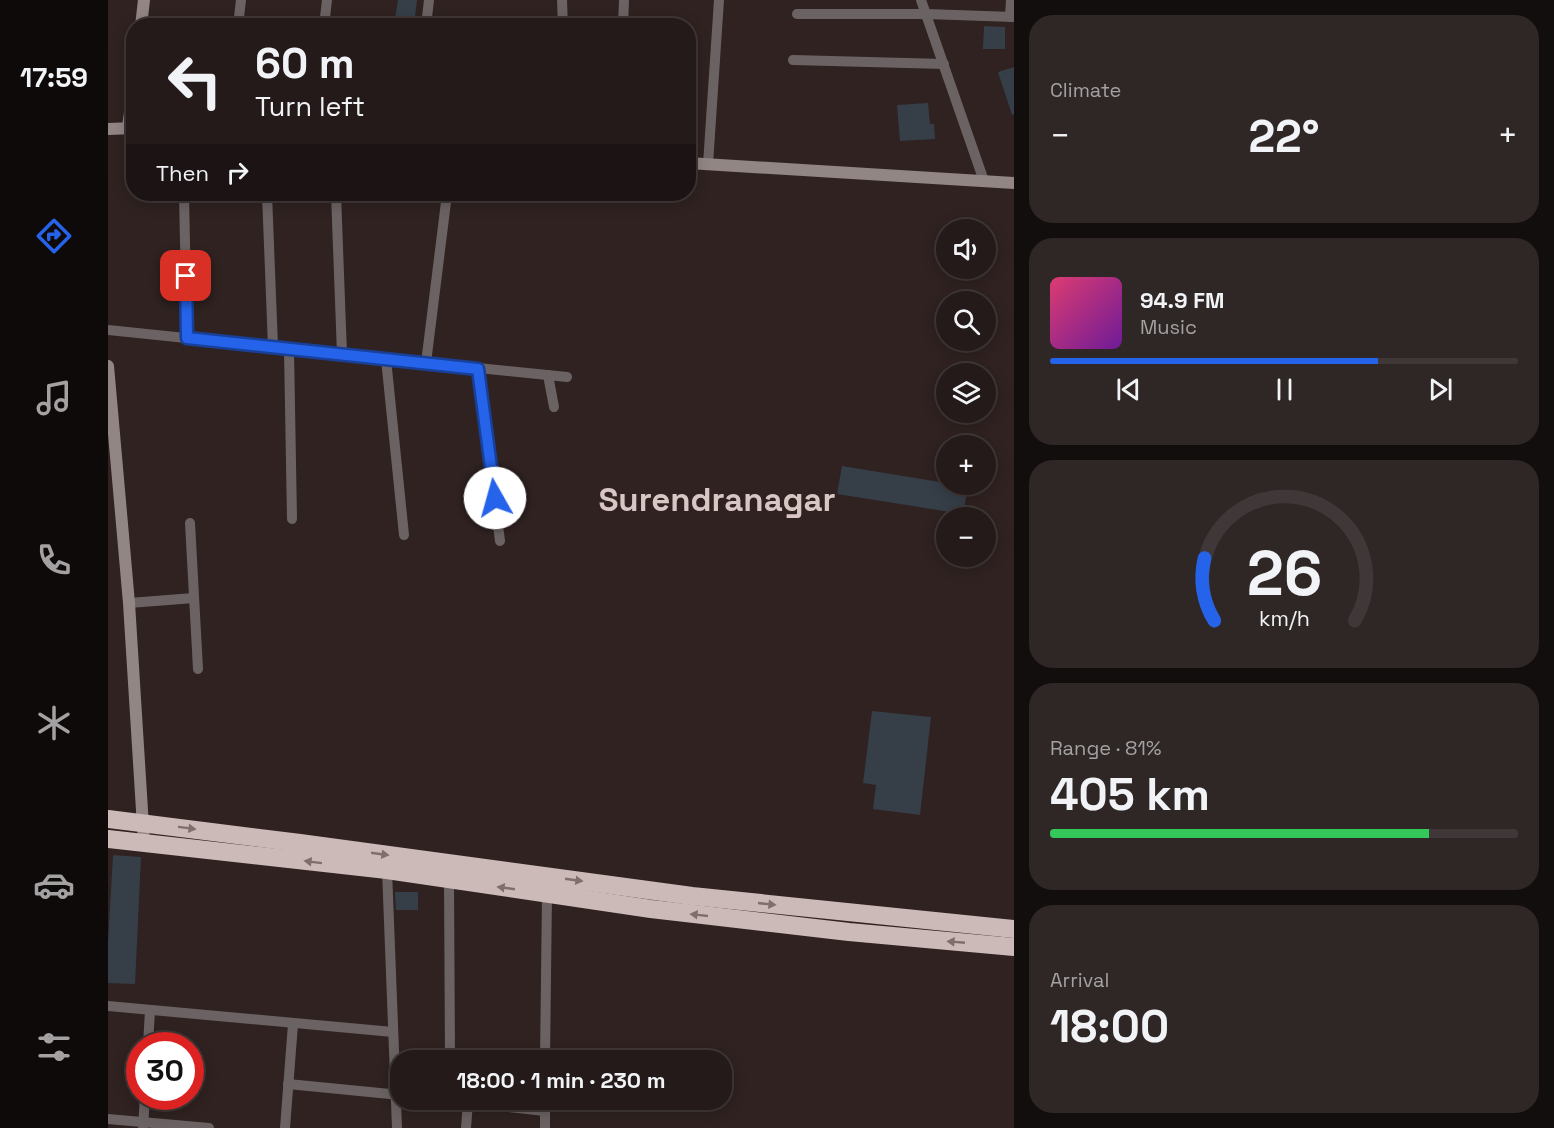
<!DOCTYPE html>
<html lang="en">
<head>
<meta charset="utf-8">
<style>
	:root { --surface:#231a19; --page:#2f2726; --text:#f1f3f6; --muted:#a3a1a2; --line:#403838; --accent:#2563eb }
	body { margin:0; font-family:"Space Grotesk",sans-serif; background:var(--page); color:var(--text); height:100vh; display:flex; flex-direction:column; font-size:22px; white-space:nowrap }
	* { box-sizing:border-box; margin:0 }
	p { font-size:20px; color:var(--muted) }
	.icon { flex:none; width:33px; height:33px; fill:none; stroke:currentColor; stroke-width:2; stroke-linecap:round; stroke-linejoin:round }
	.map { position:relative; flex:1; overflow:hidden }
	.sheet { display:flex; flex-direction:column; gap:15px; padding:15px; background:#130e0e; width:540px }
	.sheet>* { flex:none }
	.banner { position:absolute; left:18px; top:18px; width:570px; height:183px; border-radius:24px; box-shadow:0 3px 15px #0003,0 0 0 2px var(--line); background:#231a19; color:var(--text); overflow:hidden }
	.tools { position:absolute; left:828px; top:219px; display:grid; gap:12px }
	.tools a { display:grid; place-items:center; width:60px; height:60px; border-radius:50%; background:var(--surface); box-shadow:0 3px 15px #0003,0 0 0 2px var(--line); font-size:30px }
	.speed { position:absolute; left:18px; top:1032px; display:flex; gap:12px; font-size:30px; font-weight:700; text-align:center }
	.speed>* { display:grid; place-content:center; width:78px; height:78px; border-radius:50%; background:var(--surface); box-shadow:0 3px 15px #0003,0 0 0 2px var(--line); line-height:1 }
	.speed .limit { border:9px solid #d22; background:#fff; color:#111 }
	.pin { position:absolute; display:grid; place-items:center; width:51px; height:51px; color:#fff; margin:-26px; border-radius:12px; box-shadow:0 3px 9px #0006 }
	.me { position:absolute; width:66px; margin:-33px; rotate:353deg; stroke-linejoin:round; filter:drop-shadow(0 0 4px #0008) }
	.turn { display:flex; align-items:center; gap:21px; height:126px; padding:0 30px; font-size:27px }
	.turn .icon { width:78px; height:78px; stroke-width:2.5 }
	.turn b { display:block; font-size:42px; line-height:51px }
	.then { display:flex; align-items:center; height:57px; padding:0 30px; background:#0003; gap:12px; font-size:22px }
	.big { font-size:45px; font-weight:700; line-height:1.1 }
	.sheet .card { flex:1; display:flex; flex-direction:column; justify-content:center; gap:9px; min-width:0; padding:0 21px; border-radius:24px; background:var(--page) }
	.sheet .dial { align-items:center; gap:0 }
	.dial svg { height:156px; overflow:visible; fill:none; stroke:var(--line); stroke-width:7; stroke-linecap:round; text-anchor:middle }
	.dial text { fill:var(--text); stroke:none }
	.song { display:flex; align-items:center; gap:18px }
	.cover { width:72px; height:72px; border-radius:9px; background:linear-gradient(135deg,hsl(340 70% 55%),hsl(280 70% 35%)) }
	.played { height:6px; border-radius:3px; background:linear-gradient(90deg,var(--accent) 70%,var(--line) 70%) }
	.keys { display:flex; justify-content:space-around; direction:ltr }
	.heat { display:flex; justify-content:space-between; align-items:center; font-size:33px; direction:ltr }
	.charge { height:9px; border-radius:4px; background:linear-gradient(90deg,#34c759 81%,var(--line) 0) }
	.trip { position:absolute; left:282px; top:1050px; width:342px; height:60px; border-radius:24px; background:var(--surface); box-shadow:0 3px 15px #0003,0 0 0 2px var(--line); font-weight:700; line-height:60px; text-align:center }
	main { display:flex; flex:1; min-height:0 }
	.tab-bar { display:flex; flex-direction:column; width:108px; justify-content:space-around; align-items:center; background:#0e0a0a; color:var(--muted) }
	.tab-bar .icon { width:42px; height:42px }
	.tab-bar .selected { color:var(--accent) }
	.tab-bar b { font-size:27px; color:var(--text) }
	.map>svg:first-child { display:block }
</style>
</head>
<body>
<main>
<nav class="tab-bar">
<b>17:59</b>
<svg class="icon selected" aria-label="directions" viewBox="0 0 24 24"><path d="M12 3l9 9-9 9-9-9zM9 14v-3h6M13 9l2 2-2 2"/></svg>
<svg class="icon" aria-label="music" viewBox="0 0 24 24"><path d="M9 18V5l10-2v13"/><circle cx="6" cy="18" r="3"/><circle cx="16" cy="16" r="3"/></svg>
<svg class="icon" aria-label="phone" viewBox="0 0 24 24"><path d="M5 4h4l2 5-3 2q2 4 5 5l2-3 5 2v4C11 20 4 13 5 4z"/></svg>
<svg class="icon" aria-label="climate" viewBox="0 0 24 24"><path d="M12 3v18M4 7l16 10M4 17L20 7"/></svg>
<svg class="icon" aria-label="car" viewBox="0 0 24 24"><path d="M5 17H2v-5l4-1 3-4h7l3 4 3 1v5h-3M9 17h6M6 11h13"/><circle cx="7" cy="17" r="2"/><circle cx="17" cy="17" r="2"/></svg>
<svg class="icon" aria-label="filters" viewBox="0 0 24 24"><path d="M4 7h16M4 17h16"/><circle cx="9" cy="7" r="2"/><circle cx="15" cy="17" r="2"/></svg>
</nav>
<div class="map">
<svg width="906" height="1128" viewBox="0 0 906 1128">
	<rect width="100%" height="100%" fill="#2f2221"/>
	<!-- building -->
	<g fill="#363e48">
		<polygon points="290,0 309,0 306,26 286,26"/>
		<polygon points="876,26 897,27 897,49 875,49"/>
		<polygon points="906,67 906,114 904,115 890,72"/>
		<polygon points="820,103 822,124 826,124 827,139 792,141 789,105"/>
		<polygon points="734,466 838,483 838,484 860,487 855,514 729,494"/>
		<polygon points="764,711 823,717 812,815 765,809 768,785 755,783"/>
		<polygon points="5,855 33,857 27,984 0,983 0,943"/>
		<polygon points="287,892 310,892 310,910 288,910"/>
	</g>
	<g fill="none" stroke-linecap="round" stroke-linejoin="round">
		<!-- street -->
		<g stroke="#6b6363" stroke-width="10">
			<polyline points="454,0 455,26"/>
			<polyline points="813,0 876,181"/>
			<polyline points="689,14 818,14 906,17"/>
			<polyline points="902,17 903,0"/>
			<polyline points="130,26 133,0"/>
			<polyline points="216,26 219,0"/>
			<polyline points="318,26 321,0"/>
			<polyline points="515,26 516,0"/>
			<polyline points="685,60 836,64"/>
			<polyline points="600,164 611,0"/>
			<polyline points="76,194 79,338"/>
			<polyline points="159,194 165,347"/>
			<polyline points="228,194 234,354"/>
			<polyline points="0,330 459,377"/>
			<polyline points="181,349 184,519"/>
			<polyline points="278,359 296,535"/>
			<polyline points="318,363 339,194"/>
			<polyline points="370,369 392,541"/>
			<polyline points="440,375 446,407"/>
			<polyline points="82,523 90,669"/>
			<polyline points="21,603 86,598"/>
			<polyline points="279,870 289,1128"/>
			<polyline points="341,879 342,1060"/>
			<polyline points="0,1006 285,1032"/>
			<polyline points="40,1046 42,1010"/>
			<polyline points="437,1060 439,894"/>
			<polyline points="180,1084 292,1095"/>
			<polyline points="337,1100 437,1111"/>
			<polyline points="0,1119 101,1128"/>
			<polyline points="35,1128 37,1096"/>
			<polyline points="177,1128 185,1024"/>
			<polyline points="358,1128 360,1102"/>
			<polyline points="437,1128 437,1100"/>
		</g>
		<!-- secondary -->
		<g stroke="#928685" stroke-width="12">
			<polyline points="33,26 36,0"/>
			<polyline points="20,127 26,83"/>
			<polyline points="0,129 26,128"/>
			<polyline points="580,163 906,183"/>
			<polyline points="0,366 21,603 36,842"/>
		</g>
		<!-- highway -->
		<g stroke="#ccbab8" stroke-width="18">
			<polyline points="0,819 192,843 584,896 906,929"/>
			<polyline points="0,839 279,870 543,909 741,932 906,947"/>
		</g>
	</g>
	<!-- one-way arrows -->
	<defs><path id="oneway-solid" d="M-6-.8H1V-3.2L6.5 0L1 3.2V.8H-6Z" transform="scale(1.5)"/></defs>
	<g fill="#7e6e6c">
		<use href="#oneway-solid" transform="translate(79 828) rotate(7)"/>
		<use href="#oneway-solid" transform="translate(272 854) rotate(8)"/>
		<use href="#oneway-solid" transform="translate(205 862) rotate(-173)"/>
		<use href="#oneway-solid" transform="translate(466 880) rotate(8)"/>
		<use href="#oneway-solid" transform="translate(398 888) rotate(-172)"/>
		<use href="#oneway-solid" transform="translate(659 904) rotate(6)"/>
		<use href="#oneway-solid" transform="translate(591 915) rotate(-174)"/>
		<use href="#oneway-solid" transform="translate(848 942) rotate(-175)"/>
	</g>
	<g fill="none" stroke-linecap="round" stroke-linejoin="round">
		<defs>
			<polyline id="route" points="78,276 79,338 370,369 387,498"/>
		</defs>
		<!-- route casing -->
		<use href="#route" stroke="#184099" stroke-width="15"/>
		<!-- route -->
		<use href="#route" stroke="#2563eb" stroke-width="10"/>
	</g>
	<g text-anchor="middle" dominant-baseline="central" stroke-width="6" stroke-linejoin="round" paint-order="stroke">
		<!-- town labels -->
		<g font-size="33" font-weight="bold" fill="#d8c6c5" stroke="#2f2221">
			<text x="609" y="500">Surendranagar</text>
		</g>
	</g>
</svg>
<div class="tools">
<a><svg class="icon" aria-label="sound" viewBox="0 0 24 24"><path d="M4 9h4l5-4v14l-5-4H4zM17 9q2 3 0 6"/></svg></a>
<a><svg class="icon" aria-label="search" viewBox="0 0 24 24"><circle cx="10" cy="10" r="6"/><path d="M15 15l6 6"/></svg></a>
<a><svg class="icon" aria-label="layers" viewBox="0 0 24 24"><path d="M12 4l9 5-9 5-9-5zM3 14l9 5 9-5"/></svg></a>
<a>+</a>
<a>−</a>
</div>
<div class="speed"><div class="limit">30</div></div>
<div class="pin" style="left:78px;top:276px;background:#d93025"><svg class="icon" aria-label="arrive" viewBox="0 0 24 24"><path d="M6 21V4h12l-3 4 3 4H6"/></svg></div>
<svg class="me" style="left:387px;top:498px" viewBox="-20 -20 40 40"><circle r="19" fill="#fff"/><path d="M0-13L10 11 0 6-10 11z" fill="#2563eb"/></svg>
<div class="trip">18:00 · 1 min · 230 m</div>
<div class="banner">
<div class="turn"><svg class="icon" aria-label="left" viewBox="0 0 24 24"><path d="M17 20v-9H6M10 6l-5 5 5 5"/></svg><div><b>60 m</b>Turn left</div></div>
<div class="then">Then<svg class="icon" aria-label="right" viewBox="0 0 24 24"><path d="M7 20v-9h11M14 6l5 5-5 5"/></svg></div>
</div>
</div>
<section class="sheet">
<div class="card"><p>Climate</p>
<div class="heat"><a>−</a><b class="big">22°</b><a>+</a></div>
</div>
<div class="card">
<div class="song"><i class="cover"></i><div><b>94.9 FM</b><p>Music</p></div></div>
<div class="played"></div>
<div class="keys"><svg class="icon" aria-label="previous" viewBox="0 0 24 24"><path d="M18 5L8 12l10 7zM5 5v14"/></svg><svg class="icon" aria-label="pause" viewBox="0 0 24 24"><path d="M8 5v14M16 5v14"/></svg><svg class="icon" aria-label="next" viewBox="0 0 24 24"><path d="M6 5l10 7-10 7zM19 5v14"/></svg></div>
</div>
<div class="card dial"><svg viewBox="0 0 100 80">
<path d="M14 69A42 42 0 1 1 86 69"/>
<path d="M14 69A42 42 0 0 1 9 37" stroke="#2563eb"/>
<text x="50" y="56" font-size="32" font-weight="700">26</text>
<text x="50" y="72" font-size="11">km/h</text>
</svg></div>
<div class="card"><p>Range · 81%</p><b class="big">405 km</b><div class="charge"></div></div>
<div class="card"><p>Arrival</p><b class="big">18:00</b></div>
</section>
</main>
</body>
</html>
